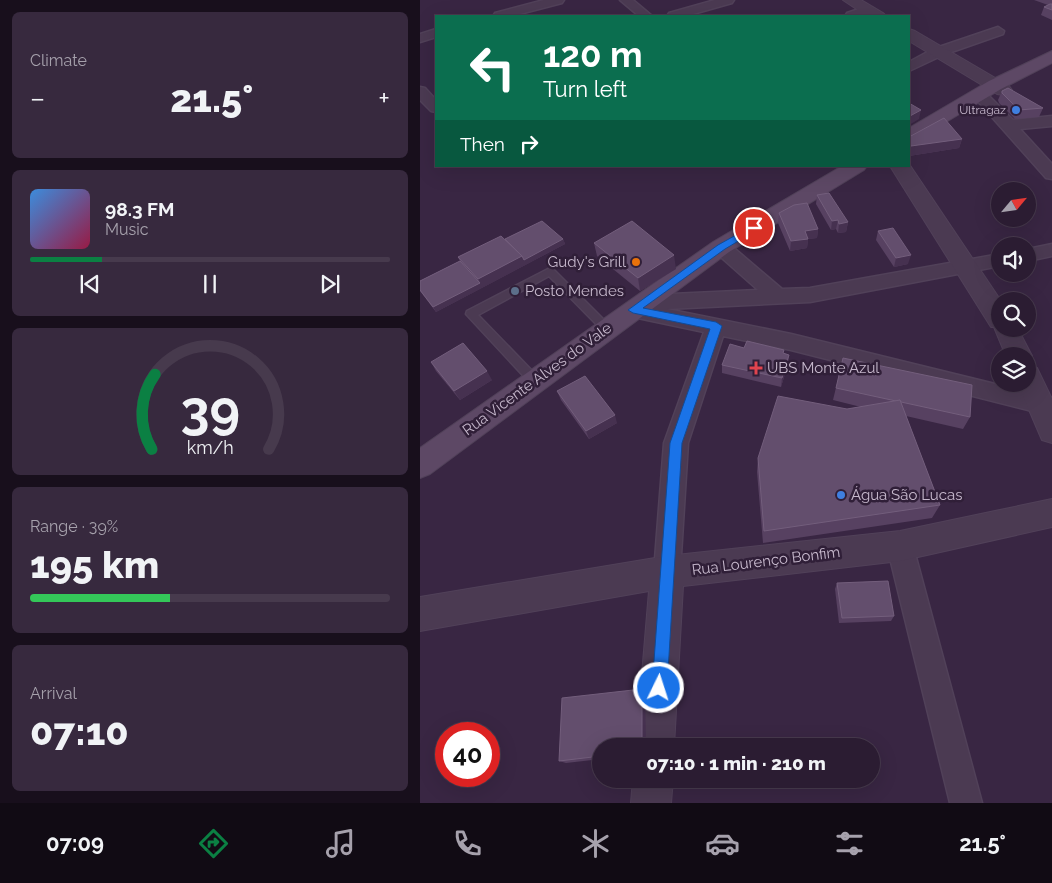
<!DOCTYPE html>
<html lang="en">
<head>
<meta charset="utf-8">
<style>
	:root { --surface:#2b1c32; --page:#37293e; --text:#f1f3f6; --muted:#a6a1ac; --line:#473a4d; --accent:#0b8043 }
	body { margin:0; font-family:Raleway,sans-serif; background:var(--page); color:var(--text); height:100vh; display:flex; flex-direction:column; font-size:19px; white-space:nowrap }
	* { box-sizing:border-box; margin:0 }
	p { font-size:16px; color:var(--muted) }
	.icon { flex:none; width:28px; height:28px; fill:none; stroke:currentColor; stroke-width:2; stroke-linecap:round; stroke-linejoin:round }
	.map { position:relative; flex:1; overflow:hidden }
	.panel { display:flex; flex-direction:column; gap:12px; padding:12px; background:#180f1c; width:420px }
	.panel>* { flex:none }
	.guide { position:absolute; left:15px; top:15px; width:475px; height:152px; border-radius:0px; box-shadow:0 5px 20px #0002,0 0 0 1px var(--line); background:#0b6e4f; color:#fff; overflow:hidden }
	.needle { width:32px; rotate:61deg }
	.controls { position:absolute; left:571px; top:182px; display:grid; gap:10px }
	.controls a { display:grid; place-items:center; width:45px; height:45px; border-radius:50%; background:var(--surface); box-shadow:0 5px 20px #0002,0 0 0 1px var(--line); font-size:25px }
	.speed { position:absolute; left:15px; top:722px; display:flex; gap:10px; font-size:25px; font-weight:700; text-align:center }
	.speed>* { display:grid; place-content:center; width:65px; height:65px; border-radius:50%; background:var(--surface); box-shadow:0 5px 20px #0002,0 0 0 1px var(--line); line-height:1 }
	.speed .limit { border:8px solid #d22; background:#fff; color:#111 }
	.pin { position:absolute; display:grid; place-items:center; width:42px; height:42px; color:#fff; margin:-21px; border:2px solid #fff; border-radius:50%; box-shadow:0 1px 5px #0007 }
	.me { position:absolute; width:55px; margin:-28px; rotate:4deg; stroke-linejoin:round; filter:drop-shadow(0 0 4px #0008) }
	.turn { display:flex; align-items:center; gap:18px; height:105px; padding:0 25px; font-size:22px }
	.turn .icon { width:65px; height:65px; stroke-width:2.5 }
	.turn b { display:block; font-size:35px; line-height:42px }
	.then { display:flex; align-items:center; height:48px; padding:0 25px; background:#0003; gap:10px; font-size:19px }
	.big { font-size:38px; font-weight:800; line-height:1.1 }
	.panel .widget { flex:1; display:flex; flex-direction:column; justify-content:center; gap:8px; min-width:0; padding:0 18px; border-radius:8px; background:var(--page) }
	.panel .dial { align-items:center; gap:0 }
	.dial svg { height:130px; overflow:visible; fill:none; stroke:var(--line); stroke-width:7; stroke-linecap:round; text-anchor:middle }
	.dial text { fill:var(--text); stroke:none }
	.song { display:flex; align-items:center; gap:15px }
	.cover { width:60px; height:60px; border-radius:8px; background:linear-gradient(135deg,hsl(210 70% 55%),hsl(340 70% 35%)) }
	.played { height:5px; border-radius:2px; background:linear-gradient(90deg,var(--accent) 20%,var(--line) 20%) }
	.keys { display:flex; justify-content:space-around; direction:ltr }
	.heat { display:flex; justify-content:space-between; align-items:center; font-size:28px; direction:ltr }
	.charge { height:8px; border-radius:4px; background:linear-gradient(90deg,#34c759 39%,var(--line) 0) }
	.trip { position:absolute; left:172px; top:738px; width:288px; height:50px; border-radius:25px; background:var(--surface); box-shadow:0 5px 20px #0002,0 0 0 1px var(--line); font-weight:800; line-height:50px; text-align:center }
	.tabs { display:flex; height:80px; justify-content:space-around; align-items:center; background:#110b14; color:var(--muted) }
	.tabs .icon { width:35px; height:35px }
	.tabs .selected { color:var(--accent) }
	.tabs b { font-size:22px; color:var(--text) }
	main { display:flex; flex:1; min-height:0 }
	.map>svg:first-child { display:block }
</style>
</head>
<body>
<main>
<section class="panel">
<div class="widget"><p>Climate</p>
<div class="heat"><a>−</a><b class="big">21.5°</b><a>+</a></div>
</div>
<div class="widget">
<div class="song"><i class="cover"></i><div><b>98.3 FM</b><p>Music</p></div></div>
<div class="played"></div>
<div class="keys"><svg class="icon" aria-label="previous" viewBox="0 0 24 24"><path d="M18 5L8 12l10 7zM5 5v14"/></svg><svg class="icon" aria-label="pause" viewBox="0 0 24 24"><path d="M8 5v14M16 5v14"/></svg><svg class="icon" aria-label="next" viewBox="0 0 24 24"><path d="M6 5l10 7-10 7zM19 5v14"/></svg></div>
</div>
<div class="widget dial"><svg viewBox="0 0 100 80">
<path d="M14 69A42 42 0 1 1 86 69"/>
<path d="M14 69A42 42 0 0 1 16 23" stroke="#0b8043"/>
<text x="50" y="56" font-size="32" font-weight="700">39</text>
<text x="50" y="72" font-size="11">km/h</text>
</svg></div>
<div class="widget"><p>Range · 39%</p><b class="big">195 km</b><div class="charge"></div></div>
<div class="widget"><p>Arrival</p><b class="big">07:10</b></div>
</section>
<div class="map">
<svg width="632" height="803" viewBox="0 0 632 803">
	<rect width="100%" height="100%" fill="#392643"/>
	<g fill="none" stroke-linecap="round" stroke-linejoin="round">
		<defs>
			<polygon id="service" points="130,268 133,269 192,328 187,332 183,331 129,276 58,315 119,378 120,381 119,384 111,384 46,314 47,311"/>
			<g id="minor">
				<polygon points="124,0 144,0 142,3 92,16 73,16 75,13"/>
				<polygon points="200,0 213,0 232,16 219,16"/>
				<polygon points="295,0 314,0 312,3 266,16 247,16 249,13"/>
				<path d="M 448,6 L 454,10 C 447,18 435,17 425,16 L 427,13 Z"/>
				<polygon points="578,27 584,31 583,34 523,55 489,71 489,62 513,49"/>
				<polygon points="16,29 16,37 0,42 0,34"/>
				<polygon points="0,87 5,88 16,100 16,112 11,111 0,100"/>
				<polygon points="559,90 564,91 593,120 632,116 632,126 600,129 632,164 632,179 626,178 554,97 552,94 554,91"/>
				<polygon points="301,241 308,243 362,289 390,288 580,254 580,266 390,302 247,309 371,334 632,398 632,416 371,350 303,336 268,443 260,572 257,581 247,585 237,581 234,572 244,443 284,332 213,317 206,315 203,310 206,305 252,294 338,290 294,251 292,247 294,243"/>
				<polygon points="632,244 632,256 608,261 608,249"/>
				<polygon points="480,533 489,537 493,546 562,803 530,803 467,546 471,537"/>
			</g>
			<g id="tertiary">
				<polygon points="423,0 441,0 463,13 466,16 447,16"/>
				<polygon points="489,29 495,31 589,86 592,90 589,94 583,95 577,94 489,41"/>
				<polygon points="489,164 581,301 580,329 598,329 612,356 608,363 608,356 586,356 574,327 571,327 470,166 489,166"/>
				<polygon points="608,364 617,368 632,399 632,443 622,440 598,384 608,384"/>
				<polygon points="632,499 632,527 480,561 263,586 254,746 216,746 229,591 0,631 0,597 247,556 480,531"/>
				<polygon points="213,779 253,779 251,803 211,803"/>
			</g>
			<g id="secondary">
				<polygon points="632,51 632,63 581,89 496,140 489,142 489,128 569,81"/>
				<polygon points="422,166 447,166 444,170 309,252 10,474 0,478 0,448 293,242"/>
			</g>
		</defs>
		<!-- service casing -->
		<use href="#service" stroke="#514159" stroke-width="3"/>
		<!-- minor casing -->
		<use href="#minor" stroke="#514159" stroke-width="3"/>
		<!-- tertiary casing -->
		<use href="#tertiary" stroke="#514159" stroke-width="2"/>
		<!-- secondary casing -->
		<use href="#secondary" stroke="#514159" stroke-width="2"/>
		<!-- service -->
		<use href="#service" fill="#4b3a52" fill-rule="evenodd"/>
		<!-- minor -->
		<use href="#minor" fill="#4b3a52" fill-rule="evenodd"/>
		<!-- tertiary -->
		<use href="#tertiary" fill="#4b3a52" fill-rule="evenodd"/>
		<!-- secondary -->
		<use href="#secondary" fill="#5d4865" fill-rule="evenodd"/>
	</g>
	<!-- wall -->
	<g fill="#574161">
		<polygon points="614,0 632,0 632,20 621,15 624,7 628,5"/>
		<polygon points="582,91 623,108 619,117 595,119 579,103 578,100"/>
		<polygon points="489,137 542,139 539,148 489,156"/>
		<polygon points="397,195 428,222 426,232 418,233 416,229 411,230 396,204"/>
		<polygon points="359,213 398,229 397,238 388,239 387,248 370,251 358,223"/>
		<polygon points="458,231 488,264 474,267 456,240"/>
		<polygon points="85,239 143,239 145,244 16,312 0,291 0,281 40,261 38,257"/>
		<polygon points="174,243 256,269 220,291 177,256"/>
		<polygon points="324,348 364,350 363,354 369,355 368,364 361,387 302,373 302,365"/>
		<polygon points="423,358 550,417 543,429 486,416 520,505 512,518 343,543 337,472 338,458 427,409 441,407 413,400"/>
		<polygon points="11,362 72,380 40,400 16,371"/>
		<polygon points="137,391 197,423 169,439 141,400"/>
		<polygon points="417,583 474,616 471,621 419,623 415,589"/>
		<polygon points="225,694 181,746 181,759 146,763 139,761"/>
	</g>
	<!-- shaded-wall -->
	<g fill="#463150">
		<polygon points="501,110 499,119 489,125 490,116"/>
		<polygon points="542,139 539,148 489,156 491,146"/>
		<polygon points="418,220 416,229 411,230 412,221"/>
		<polygon points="428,222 426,232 418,233 419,224"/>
		<polygon points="398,229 397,238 388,239 387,248 370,251 371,241 385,231"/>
		<polygon points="143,239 145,244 62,288 16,312 13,307 60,283 58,279 102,256"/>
		<polygon points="254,255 256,269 220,291 218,278"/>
		<polygon points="491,255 488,264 474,267 476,258"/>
		<polygon points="369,355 368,364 361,387 362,378"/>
		<polygon points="67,371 72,380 40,400 34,391"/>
		<polygon points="195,415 197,423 169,439 166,431"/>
		<polygon points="222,689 225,694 226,746 222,746"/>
	</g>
	<!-- building -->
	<g fill="#634e6d" stroke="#735e7c">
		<polygon points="630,4 632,4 632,10 624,7"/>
		<polygon points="588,88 623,108 599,110 582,93 582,91"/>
		<polygon points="489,103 501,110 490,116 489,116"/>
		<polygon points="524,118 542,139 491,146 489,143 489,137"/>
		<polygon points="409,193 428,222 419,224 418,220 412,221 397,195"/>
		<polygon points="387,203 398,229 385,231 388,239 371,241 359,213 374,205"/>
		<polygon points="122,221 143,239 104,260 102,256 85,239"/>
		<polygon points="212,221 254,255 218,278 174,243"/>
		<polygon points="473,228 491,255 476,258 458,231"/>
		<polygon points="81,236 102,256 58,279 38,257"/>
		<polygon points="40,261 60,283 13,307 0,290 0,281"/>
		<polygon points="327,341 364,350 363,353 369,355 362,378 302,365 310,344 324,348"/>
		<polygon points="43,343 67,371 34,391 11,362"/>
		<polygon points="423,358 552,385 550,417 481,402 480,400 476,401 416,388"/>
		<polygon points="165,376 195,415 166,431 137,391"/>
		<polygon points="358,396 427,409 480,400 520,505 344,531 338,458"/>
		<polygon points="468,581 474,616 422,618 417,583"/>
		<polygon points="222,689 222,746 181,746 181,756 139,761 142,698"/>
	</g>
	<!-- route -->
	<polygon fill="#1a73e8" stroke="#114b97" points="334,225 337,226 337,230 305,249 223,308 296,322 302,326 262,443 247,688 245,694 239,696 234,694 232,688 250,443 290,329 213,313 208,310 298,245"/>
	<!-- markers -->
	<g fill="#3f7fe0" stroke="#301f38" stroke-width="2">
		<circle cx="596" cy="110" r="5"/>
		<circle cx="421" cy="495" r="5"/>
	</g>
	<circle fill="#e8710a" stroke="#301f38" stroke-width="2" cx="216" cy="262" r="5"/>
	<circle fill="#5c6f8a" stroke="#301f38" stroke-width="2" cx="95" cy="291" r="5"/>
	<path fill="#e0444e" stroke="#301f38" stroke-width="2" d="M333.5 360.5h5v5h5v5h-5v5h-5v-5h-5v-5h5z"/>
	<g text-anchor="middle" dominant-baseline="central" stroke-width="5" stroke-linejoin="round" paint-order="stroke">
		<!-- far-poi labels -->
		<g font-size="12" fill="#c6b8cc" stroke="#301f38" text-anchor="end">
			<text x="586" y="110">Ultragaz</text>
		</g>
		<!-- poi labels -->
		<g font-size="15" fill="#c6b8cc" stroke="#301f38" text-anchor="start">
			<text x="206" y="262" text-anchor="end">Gudy's Grill</text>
			<text x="105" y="291">Posto Mendes</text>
			<text x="347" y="368">UBS Monte Azul</text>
			<text x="431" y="495">Água São Lucas</text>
		</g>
		<!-- street labels -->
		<g font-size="15" fill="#c6b8cc" stroke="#301f38">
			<text transform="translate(117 379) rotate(-36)">Rua Vicente Alves do Vale</text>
			<text transform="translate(346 561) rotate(-7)">Rua Lourenço Bonfim</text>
		</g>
	</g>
</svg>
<div class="controls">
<a><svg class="needle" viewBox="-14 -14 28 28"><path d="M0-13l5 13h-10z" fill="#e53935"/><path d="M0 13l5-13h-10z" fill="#a6a1ac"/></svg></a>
<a><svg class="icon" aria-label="sound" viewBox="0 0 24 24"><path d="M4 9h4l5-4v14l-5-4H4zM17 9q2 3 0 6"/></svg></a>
<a><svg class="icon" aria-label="search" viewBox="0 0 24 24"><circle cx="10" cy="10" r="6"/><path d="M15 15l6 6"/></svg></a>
<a><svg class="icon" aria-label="layers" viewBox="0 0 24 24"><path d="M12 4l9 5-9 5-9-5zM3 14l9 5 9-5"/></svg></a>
</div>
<div class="speed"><div class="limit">40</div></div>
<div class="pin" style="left:334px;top:228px;background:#d93025"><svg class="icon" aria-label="arrive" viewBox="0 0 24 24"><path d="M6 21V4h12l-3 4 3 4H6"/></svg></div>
<svg class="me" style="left:239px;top:688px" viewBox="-20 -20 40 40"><circle r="17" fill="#1a73e8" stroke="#fff" stroke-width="3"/><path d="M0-11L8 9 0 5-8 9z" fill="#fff"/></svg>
<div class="trip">07:10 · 1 min · 210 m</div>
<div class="guide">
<div class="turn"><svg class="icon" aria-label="left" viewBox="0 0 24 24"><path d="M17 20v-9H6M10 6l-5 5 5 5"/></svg><div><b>120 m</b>Turn left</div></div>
<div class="then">Then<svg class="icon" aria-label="right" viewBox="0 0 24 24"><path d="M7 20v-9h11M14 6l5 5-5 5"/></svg></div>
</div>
</div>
</main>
<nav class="tabs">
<b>07:09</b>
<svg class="icon selected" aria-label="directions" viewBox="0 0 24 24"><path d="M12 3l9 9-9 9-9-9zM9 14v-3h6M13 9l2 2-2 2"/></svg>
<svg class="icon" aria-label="music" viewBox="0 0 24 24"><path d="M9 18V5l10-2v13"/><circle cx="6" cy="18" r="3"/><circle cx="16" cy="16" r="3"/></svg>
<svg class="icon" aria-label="phone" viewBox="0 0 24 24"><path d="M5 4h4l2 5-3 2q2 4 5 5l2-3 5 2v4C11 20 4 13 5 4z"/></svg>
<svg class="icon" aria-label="climate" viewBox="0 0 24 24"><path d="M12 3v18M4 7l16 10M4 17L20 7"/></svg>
<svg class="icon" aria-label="car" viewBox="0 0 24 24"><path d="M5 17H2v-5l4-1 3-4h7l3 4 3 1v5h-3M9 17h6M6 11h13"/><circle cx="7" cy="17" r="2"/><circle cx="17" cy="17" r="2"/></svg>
<svg class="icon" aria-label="filters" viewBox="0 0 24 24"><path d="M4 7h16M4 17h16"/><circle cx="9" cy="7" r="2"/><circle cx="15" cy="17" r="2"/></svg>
<b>21.5°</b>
</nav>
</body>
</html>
